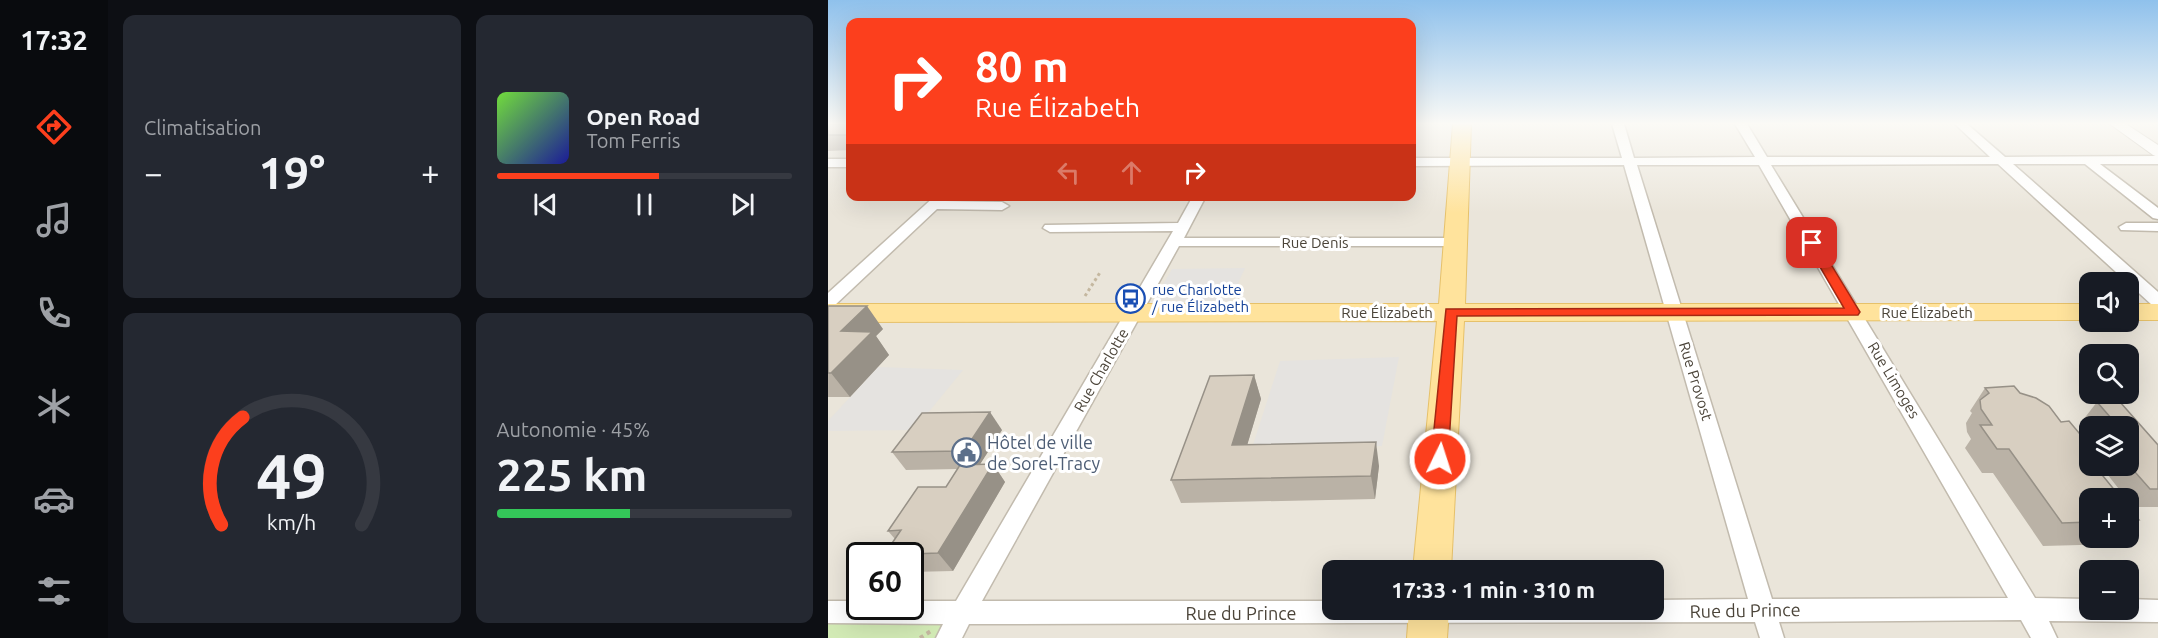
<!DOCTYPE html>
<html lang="fr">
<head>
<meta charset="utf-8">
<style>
	:root { --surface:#171b24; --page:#242831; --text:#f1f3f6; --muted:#9ea1a6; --line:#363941; --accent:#fc3f1d }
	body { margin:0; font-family:Ubuntu,sans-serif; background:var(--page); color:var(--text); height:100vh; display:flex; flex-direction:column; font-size:22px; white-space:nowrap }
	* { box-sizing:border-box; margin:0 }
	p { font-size:20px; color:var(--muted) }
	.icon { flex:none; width:33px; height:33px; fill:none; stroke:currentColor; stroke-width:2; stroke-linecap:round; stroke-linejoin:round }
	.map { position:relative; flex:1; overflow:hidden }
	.side { display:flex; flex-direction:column; gap:15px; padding:15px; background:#0d0f14; width:720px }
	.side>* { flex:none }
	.banner { position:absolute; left:18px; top:18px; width:570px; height:183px; border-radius:12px; box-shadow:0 6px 24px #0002; background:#fc3f1d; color:#fff; overflow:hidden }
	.tools { position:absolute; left:1251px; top:272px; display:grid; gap:12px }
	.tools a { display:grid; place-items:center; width:60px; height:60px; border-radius:12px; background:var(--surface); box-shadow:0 6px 24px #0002; font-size:30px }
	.speed { position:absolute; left:18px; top:542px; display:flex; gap:12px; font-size:30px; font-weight:700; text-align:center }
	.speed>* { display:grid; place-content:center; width:78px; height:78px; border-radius:50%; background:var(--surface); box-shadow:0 6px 24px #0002; line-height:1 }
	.speed .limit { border:3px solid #111; border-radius:9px; background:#fff; color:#111 }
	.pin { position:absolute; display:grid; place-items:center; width:51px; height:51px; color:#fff; margin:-26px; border-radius:12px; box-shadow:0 3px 9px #0006 }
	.me { position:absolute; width:66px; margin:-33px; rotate:4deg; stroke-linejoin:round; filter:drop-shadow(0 0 4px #0008) }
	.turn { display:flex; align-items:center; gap:21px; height:126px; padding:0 30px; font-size:27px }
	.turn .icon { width:78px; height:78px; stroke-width:2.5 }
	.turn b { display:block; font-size:42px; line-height:51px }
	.lanes { display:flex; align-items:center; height:57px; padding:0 30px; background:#0003; justify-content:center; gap:30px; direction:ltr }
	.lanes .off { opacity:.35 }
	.big { font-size:45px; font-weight:600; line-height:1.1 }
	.side .widget { flex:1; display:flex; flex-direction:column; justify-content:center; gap:9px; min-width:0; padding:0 21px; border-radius:12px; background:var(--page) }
	.side .dial { align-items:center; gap:0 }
	.dial svg { height:156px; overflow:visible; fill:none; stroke:var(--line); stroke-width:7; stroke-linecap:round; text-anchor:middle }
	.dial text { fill:var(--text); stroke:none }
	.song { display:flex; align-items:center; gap:18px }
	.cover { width:72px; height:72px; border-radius:9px; background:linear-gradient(135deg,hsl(100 70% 55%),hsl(240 70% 35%)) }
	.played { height:6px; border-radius:3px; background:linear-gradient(90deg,var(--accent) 55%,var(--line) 55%) }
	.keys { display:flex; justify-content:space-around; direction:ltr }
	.heat { display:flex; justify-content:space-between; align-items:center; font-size:33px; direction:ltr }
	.charge { height:9px; border-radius:4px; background:linear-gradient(90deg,#34c759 45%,var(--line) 0) }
	.side .tiles { flex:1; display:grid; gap:15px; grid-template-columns:repeat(2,1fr) }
	.trip { position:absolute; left:494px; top:560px; width:342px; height:60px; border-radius:12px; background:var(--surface); box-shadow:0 6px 24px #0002; font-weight:600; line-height:60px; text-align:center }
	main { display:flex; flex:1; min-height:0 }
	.tab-bar { display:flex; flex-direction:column; width:108px; justify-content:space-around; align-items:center; background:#090b0e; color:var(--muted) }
	.tab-bar .icon { width:42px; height:42px }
	.tab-bar .current { color:var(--accent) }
	.tab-bar b { font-size:27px; color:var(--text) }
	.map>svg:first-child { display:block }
</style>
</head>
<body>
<main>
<nav class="tab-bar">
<b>17:32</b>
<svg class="icon current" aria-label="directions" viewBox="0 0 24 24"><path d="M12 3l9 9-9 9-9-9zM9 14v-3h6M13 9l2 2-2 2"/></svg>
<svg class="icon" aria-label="music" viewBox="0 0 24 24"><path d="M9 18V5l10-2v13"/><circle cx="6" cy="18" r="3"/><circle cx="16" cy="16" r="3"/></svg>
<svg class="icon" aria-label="phone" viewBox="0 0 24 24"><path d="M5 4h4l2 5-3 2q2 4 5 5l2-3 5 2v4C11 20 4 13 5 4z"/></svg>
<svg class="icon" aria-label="climate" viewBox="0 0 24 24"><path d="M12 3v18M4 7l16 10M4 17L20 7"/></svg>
<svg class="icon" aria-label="car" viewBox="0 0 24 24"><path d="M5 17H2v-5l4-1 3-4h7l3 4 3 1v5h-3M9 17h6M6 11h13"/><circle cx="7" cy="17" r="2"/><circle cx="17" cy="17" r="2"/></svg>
<svg class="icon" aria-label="filters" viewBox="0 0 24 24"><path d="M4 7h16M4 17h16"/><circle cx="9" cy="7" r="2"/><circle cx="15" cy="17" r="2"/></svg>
</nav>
<section class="side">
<div class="tiles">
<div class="widget"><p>Climatisation</p>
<div class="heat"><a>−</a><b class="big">19°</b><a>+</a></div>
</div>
<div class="widget">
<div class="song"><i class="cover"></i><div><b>Open Road</b><p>Tom Ferris</p></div></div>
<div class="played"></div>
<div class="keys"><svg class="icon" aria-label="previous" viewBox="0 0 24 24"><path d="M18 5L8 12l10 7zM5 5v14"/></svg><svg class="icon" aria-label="pause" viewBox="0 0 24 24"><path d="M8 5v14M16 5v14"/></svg><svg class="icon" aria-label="next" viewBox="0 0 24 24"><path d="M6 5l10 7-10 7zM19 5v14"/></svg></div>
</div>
<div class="widget dial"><svg viewBox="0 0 100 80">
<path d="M14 69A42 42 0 1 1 86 69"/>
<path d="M14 69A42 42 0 0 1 25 14" stroke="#fc3f1d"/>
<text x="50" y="56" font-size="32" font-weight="700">49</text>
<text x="50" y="72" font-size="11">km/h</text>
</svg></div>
<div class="widget"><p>Autonomie · 45%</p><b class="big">225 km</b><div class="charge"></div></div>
</div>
</section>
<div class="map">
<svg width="1330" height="638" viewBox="0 0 1330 638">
	<rect width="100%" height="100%" fill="#f6f3ec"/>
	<!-- residential -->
	<path fill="#eae5da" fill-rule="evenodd" d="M 0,124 L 22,124 L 22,196 L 584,196 L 584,124 L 1330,124 L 1330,638 L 120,638 L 0,612 ZM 1262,282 L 1300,282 L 1300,321 L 1262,321 ZM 1262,354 L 1300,354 L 1300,393 L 1262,393 ZM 1262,426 L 1300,426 L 1300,465 L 1262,465 ZM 1262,498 L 1300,498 L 1300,537 L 1262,537 ZM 32,555 L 82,555 L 82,606 L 32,606 ZM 504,570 L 825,570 L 825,609 L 504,609 ZM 1262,570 L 1300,570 L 1300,609 L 1262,609 Z"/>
	<!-- green -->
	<polygon fill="#d2eab5" points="0,612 128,612 112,638 0,638"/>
	<!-- parking -->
	<g fill="#e5e3e0">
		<polygon points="417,268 402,301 326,300 344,269"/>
		<polygon points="571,357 554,446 423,451 452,361"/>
		<polygon points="50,367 135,370 86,430 0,431 0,421"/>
	</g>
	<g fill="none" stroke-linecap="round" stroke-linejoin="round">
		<defs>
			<g id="minor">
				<path d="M 784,124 L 796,124 L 806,158 L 927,157 L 907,124 L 919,124 L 939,157 L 1162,157 L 1127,124 L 1139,124 L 1177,157 L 1330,156 L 1330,164 L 1272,164 L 1330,208 L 1330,219 L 1325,218 L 1257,164 L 1185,164 L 1330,292 L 1330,306 L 1324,305 L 1170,164 L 943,165 L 1207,598 L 1262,599 L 1262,609 L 1300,609 L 1300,599 L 1330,600 L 1330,622 L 1221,621 L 1229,638 L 1203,638 L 1193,620 L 951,622 L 956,638 L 932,638 L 927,622 L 141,624 L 134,638 L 108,638 L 115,624 L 0,623 L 0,601 L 32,601 L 32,606 L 82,606 L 82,601 L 128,601 L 345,231 L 222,232 L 215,228 L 217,225 L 350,223 L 365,196 L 378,196 L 356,238 L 627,238 L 634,242 L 627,246 L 351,246 L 154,601 L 504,601 L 504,609 L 825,609 L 825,600 L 920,599 L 796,165 L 584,166 L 584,158 L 794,158 ZM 809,165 L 931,165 L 1180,598 L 944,599 Z"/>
				<rect x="0" y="159" width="22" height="8"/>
				<polygon points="107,196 121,196 117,201 174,202 181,206 174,210 109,209 6,306 0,307 0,293"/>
				<polygon points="1298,223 1330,223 1330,231 1293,230 1291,227"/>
			</g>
			<polygon id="tertiary" points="1282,124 1298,124 1330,145 1330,157 1325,155"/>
			<g id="primary">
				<polygon points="625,124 643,124 637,304 1262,304 1262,320 636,321 623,570 585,570 609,321 0,322 0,304 611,304"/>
				<rect x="1300" y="304" width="30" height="16"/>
				<polygon points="581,609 621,609 619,638 579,638"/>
			</g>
		</defs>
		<!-- minor casing -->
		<use href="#minor" stroke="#c2bbae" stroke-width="3"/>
		<!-- tertiary casing -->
		<use href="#tertiary" stroke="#c2bbae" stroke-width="2"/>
		<!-- primary casing -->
		<use href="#primary" stroke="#e6c16a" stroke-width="2"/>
		<!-- path-far1 -->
		<polyline stroke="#c4b79f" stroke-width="3" stroke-dasharray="3 3" stroke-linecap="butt" points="257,296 273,271"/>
		<!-- path -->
		<polyline stroke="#c4b79f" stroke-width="4" stroke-dasharray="4 4" stroke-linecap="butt" points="92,638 103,631"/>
		<!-- minor -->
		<use href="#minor" fill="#fff" fill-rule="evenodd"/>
		<!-- tertiary -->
		<use href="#tertiary" fill="#fff" fill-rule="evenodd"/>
		<!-- primary -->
		<use href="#primary" fill="#ffe39c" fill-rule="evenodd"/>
	</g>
	<!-- wall -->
	<g fill="#bab2a6">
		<polygon points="0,124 22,124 22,150 0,151"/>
		<polygon points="0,306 55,329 48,336 61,355 22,397 0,397"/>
		<polygon points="426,375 433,399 419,445 551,466 547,499 353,503 343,480"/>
		<polygon points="1157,388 1192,393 1233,422 1262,446 1262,454 1259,457 1262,498 1262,537 1295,537 1289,544 1215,546 1165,473 1154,473 1137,448 1143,439 1139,432 1138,423 1144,413 1142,411"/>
		<polygon points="1269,402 1330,445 1330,507 1305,507 1300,501 1300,498 1298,498 1272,465 1300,465 1300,426 1262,426 1262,428 1255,420"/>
		<polygon points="174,430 152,464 165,464 177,482 125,571 82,572 82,555 56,555 67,539 60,531 118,487 129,469 78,470 64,452"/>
		<polygon points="1300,507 1311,520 1300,531"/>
	</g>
	<!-- shaded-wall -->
	<g fill="#979187">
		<polygon points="39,306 55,329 48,336 61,355 22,397 3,373 13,331"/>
		<polygon points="426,375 433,399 412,469 404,445"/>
		<polygon points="162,412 174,430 149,469 136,451"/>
		<polygon points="548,442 551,466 547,499 543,476"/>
		<polygon points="165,464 177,482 125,571 110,553"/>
	</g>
	<!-- building -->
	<g fill="#d8cfc1" stroke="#979187" stroke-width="1.5">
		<rect x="0" y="124" width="22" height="11"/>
		<polygon points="0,306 39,306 13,331 44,332 3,373 0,373"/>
		<polygon points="426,375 404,445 548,442 543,476 343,480 382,376"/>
		<polygon points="1186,386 1192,393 1208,398 1221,406 1233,422 1241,421 1262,446 1262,450 1253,450 1262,460 1262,465 1266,465 1293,498 1262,498 1262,522 1234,523 1181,449 1169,449 1152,425 1164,425 1153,409 1152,400 1161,393 1157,388"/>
		<polygon points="1269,402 1292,402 1330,445 1330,489 1322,489 1300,464 1300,426 1290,426"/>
		<polygon points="162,412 136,451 64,452 94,413"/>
		<polygon points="165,464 110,553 56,555 73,530 60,531 90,487 118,487 132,465"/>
		<polygon points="1300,507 1311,520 1300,521"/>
	</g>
	<!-- sky -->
	<linearGradient id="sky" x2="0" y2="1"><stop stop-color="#8fc1ec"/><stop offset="0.58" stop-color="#fbfaf6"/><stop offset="1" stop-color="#fbfaf6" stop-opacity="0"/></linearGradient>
	<rect width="1330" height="213" fill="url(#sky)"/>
	<!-- route -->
	<polygon fill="#fc3f1d" stroke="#a42913" stroke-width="1.5" points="984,239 990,243 1032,312 1030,315 629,316 620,459 618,464 612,466 606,464 603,459 618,309 1016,308 978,243"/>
	<!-- icons -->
	<defs>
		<symbol id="bus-ring" viewBox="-11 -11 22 22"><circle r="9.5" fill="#fff" stroke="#1a4fb4" stroke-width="1.5"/><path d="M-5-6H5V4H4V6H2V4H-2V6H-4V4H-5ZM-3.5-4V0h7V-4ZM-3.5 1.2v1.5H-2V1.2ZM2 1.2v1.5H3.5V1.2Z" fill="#1a4fb4"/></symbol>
		<symbol id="civic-ring" viewBox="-11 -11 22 22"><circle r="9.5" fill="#fff" stroke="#5c6f8a" stroke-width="1.5"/><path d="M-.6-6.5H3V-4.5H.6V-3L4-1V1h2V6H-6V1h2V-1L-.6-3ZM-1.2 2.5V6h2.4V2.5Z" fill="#5c6f8a"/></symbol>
	</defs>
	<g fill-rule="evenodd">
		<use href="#bus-ring" x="286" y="282" width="33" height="33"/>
		<use href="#civic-ring" x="122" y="436" width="33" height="33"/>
	</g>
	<g text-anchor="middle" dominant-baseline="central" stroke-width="6" stroke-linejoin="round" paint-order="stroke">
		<!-- street labels -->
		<g font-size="15" fill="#4b4439" stroke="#fff">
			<text x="487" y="242">Rue Denis</text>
			<text x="559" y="312">Rue Élizabeth</text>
			<text x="1099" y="312">Rue Élizabeth</text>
			<text transform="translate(273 370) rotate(-60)">Rue Charlotte</text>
			<text transform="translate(1066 380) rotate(59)">Rue Limoges</text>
			<text transform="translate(868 381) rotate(73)">Rue Provost</text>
		</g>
		<!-- transit labels -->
		<g font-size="15" fill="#164399" stroke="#fff" text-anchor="start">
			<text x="324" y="289">rue Charlotte<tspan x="324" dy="17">/ rue Élizabeth</tspan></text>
		</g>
		<!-- near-service labels -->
		<g font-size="18" fill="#4e5e75" stroke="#fff" text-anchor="start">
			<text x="159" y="442">Hôtel de ville<tspan x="159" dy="21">de Sorel-Tracy</tspan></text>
		</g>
		<!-- near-street labels -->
		<g font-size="18" fill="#4b4439" stroke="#fff">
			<text transform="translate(917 610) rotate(-1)">Rue du Prince</text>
			<text x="413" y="613">Rue du Prince</text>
		</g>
	</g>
</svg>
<div class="tools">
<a><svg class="icon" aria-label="sound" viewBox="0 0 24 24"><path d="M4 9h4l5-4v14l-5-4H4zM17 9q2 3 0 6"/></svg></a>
<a><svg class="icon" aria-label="search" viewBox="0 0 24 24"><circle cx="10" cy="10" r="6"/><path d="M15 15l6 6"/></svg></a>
<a><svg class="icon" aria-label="layers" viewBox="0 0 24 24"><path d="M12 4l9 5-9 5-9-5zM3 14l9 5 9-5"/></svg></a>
<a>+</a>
<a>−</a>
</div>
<div class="speed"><div class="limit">60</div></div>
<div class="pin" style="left:984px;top:243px;background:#d93025"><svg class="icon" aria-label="arrive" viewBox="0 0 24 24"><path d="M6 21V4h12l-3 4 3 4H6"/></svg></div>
<svg class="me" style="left:612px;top:459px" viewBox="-20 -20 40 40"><circle r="17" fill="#fc3f1d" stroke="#fff" stroke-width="3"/><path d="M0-11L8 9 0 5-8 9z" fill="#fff"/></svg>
<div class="trip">17:33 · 1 min · 310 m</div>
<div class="banner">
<div class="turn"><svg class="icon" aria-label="right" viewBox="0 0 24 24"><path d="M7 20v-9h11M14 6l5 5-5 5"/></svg><div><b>80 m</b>Rue Élizabeth</div></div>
<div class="lanes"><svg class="icon off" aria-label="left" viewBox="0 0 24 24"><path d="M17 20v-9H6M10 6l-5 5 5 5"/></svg><svg class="icon off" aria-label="ahead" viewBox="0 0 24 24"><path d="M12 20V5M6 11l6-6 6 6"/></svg><svg class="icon" aria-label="right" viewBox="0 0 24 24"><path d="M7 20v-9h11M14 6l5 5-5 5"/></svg></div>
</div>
</div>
</main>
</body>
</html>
